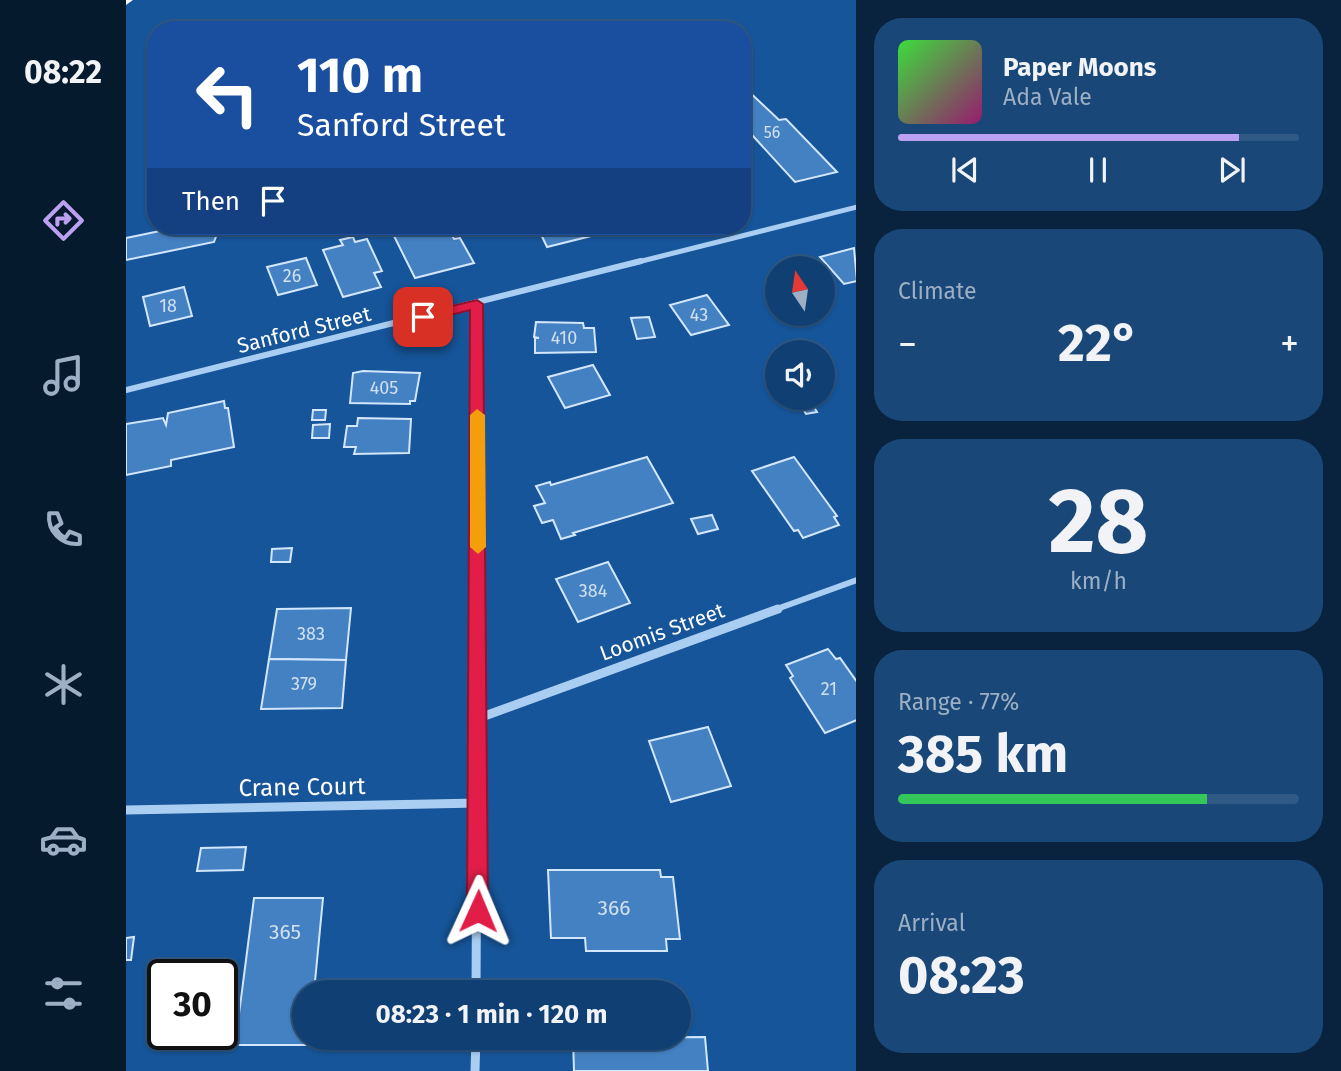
<!DOCTYPE html>
<html lang="en">
<head>
<meta charset="utf-8">
<style>
	:root { --surface:#104073; --page:#194778; --text:#f1f3f6; --muted:#9cafc4; --line:#305985; --accent:#bca0f2 }
	body { margin:0; font-family:"Fira Sans",sans-serif; background:var(--page); color:var(--text); height:100vh; display:flex; flex-direction:column; font-size:26px; white-space:nowrap }
	* { box-sizing:border-box; margin:0 }
	p { font-size:23px; color:var(--muted) }
	.icon { flex:none; width:38px; height:38px; fill:none; stroke:currentColor; stroke-width:2; stroke-linecap:round; stroke-linejoin:round }
	.map { position:relative; flex:1; overflow:hidden }
	.side { display:flex; flex-direction:column; gap:18px; padding:18px; background:#09233f; width:485px }
	.side>* { flex:none }
	.banner { position:absolute; left:21px; top:21px; width:604px; height:214px; border-radius:28px; box-shadow:0 2px 5px #0004,0 0 0 2px var(--line); background:#1a4fa0; color:#fff; overflow:hidden }
	.needle { width:46px; rotate:347deg }
	.tools { position:absolute; left:639px; top:256px; display:grid; gap:14px }
	.tools a { display:grid; place-items:center; width:70px; height:70px; border-radius:50%; background:var(--surface); box-shadow:0 2px 5px #0004,0 0 0 2px var(--line); font-size:35px }
	.speed { position:absolute; left:21px; top:959px; display:flex; gap:14px; font-size:35px; font-weight:700; text-align:center }
	.speed>* { display:grid; place-content:center; width:91px; height:91px; border-radius:50%; background:var(--surface); box-shadow:0 2px 5px #0004,0 0 0 2px var(--line); line-height:1 }
	.speed .limit { border:4px solid #111; border-radius:10px; background:#fff; color:#111 }
	.pin { position:absolute; display:grid; place-items:center; width:60px; height:60px; color:#fff; margin:-30px; border-radius:14px; box-shadow:0 4px 10px #0006 }
	.me { position:absolute; width:77px; margin:-38px; rotate:1deg; stroke-linejoin:round; filter:drop-shadow(0 0 5px #0008) }
	.turn { display:flex; align-items:center; gap:24px; height:147px; padding:0 35px; font-size:32px }
	.turn .icon { width:91px; height:91px; stroke-width:2.5 }
	.turn b { display:block; font-size:49px; line-height:60px }
	.then { display:flex; align-items:center; height:66px; padding:0 35px; background:#0003; gap:14px; font-size:26px }
	.big { font-size:52px; font-weight:700; line-height:1.1 }
	.side .card { flex:1; display:flex; flex-direction:column; justify-content:center; gap:10px; min-width:0; padding:0 24px; border-radius:28px; background:var(--page) }
	.side .dial { align-items:center; gap:0 }
	.dial b { font-size:91px; line-height:1 }
	.song { display:flex; align-items:center; gap:21px }
	.cover { width:84px; height:84px; border-radius:10px; background:linear-gradient(135deg,hsl(120 70% 55%),hsl(320 70% 35%)) }
	.played { height:7px; border-radius:4px; background:linear-gradient(90deg,var(--accent) 85%,var(--line) 85%) }
	.keys { display:flex; justify-content:space-around; direction:ltr }
	.heat { display:flex; justify-content:space-between; align-items:center; font-size:38px; direction:ltr }
	.charge { height:10px; border-radius:5px; background:linear-gradient(90deg,#34c759 77%,var(--line) 0) }
	.trip { position:absolute; left:166px; top:980px; width:399px; height:70px; border-radius:35px; background:var(--surface); box-shadow:0 2px 5px #0004,0 0 0 2px var(--line); font-weight:700; line-height:70px; text-align:center }
	main { display:flex; flex:1; min-height:0 }
	.menu { display:flex; flex-direction:column; width:126px; justify-content:space-around; align-items:center; background:#061a2e; color:var(--muted) }
	.menu .icon { width:49px; height:49px }
	.menu .selected { color:var(--accent) }
	.menu b { font-size:32px; color:var(--text) }
	.map>svg:first-child { display:block }
</style>
</head>
<body>
<main>
<nav class="menu">
<b>08:22</b>
<svg class="icon selected" aria-label="directions" viewBox="0 0 24 24"><path d="M12 3l9 9-9 9-9-9zM9 14v-3h6M13 9l2 2-2 2"/></svg>
<svg class="icon" aria-label="music" viewBox="0 0 24 24"><path d="M9 18V5l10-2v13"/><circle cx="6" cy="18" r="3"/><circle cx="16" cy="16" r="3"/></svg>
<svg class="icon" aria-label="phone" viewBox="0 0 24 24"><path d="M5 4h4l2 5-3 2q2 4 5 5l2-3 5 2v4C11 20 4 13 5 4z"/></svg>
<svg class="icon" aria-label="climate" viewBox="0 0 24 24"><path d="M12 3v18M4 7l16 10M4 17L20 7"/></svg>
<svg class="icon" aria-label="car" viewBox="0 0 24 24"><path d="M5 17H2v-5l4-1 3-4h7l3 4 3 1v5h-3M9 17h6M6 11h13"/><circle cx="7" cy="17" r="2"/><circle cx="17" cy="17" r="2"/></svg>
<svg class="icon" aria-label="filters" viewBox="0 0 24 24"><path d="M4 7h16M4 17h16"/><circle cx="9" cy="7" r="2"/><circle cx="15" cy="17" r="2"/></svg>
</nav>
<div class="map">
<svg width="731" height="1071" viewBox="0 0 731 1071">
	<rect width="100%" height="100%" fill="#165599"/>
	<!-- building -->
	<g fill="#4481c2" stroke="#d2e7fc" stroke-width="2">
		<polygon points="616,85 653,120 660,119 711,172 669,182 616,124"/>
		<polygon points="58,226 94,226 88,242 0,260 0,238"/>
		<polygon points="263,226 321,226 328,239 334,238 348,263 289,278"/>
		<polygon points="411,226 468,226 473,234 421,247"/>
		<polygon points="227,237 229,242 241,239 256,271 248,273 255,287 217,297 197,250 217,245 214,240"/>
		<polygon points="728,248 731,281 718,284 694,257"/>
		<polygon points="180,258 191,285 152,295 141,267"/>
		<polygon points="58,287 66,316 24,326 17,297"/>
		<polygon points="581,295 603,325 565,335 544,305"/>
		<polygon points="523,317 529,337 511,339 505,318"/>
		<polygon points="410,322 457,323 458,328 468,328 470,352 409,353 409,338 413,338 408,337"/>
		<polygon points="467,365 484,395 439,408 422,377"/>
		<polygon points="237,371 294,373 289,401 284,401 284,404 224,403 227,373"/>
		<polygon points="682,397 691,412 680,414 671,399"/>
		<polygon points="98,401 99,408 102,408 108,447 45,460 45,466 0,475 0,424 37,418 40,425 42,413"/>
		<polygon points="187,410 200,410 199,420 186,420"/>
		<polygon points="232,418 285,419 283,453 228,454 230,447 218,447 221,426 231,426"/>
		<polygon points="204,424 203,438 186,438 187,425"/>
		<polygon points="521,457 547,503 447,533 449,535 435,539 427,520 416,523 408,506 419,503 410,486 424,482 425,485"/>
		<polygon points="668,457 711,516 708,517 713,525 677,538 672,530 668,531 626,471"/>
		<polygon points="586,515 592,529 572,534 565,519"/>
		<polygon points="166,548 164,562 145,562 146,549"/>
		<polygon points="482,562 504,603 452,622 430,579"/>
		<polygon points="225,608 220,660 143,659 151,609"/>
		<polygon points="702,649 710,659 714,658 731,682 731,720 699,733 664,678 667,676 660,665"/>
		<polygon points="143,659 220,660 216,708 135,709"/>
		<polygon points="582,727 605,786 545,802 523,741"/>
		<polygon points="120,847 117,870 71,871 75,848"/>
		<polygon points="422,870 534,870 535,877 547,877 554,939 540,939 541,951 460,951 459,938 425,938"/>
		<polygon points="128,898 197,898 188,992 178,992 178,1038 184,1038 183,1045 109,1045"/>
		<polygon points="8,937 5,960 0,960 0,938"/>
		<polygon points="579,1037 582,1071 448,1071 447,1038"/>
	</g>
	<g fill="none" stroke-linecap="round" stroke-linejoin="round">
		<!-- minor-far2 -->
		<polyline stroke="#aacef2" stroke-width="5" points="508,263 731,207"/>
		<!-- minor-far1 -->
		<g stroke="#aacef2" stroke-width="6">
			<polyline points="351,304 352,610"/>
			<polyline points="0,390 515,261"/>
			<polyline points="648,610 731,580"/>
		</g>
		<!-- minor -->
		<g stroke="#aacef2" stroke-width="9">
			<polyline points="353,718 652,609"/>
			<polyline points="0,810 353,803"/>
			<polyline points="350,992 352,609"/>
			<polyline points="349,1071 350,1038"/>
		</g>
		<!-- primary -->
		<polygon fill="#f5f9ff" fill-rule="evenodd" points="0,0 7,0 0,5"/>
	</g>
	<!-- route -->
	<polygon fill="#e11d48" stroke="#92132f" stroke-width="2" points="351,300 357,304 362,911 359,918 352,921 344,918 341,911 344,310 297,322 290,317 292,314"/>
	<!-- slow -->
	<polygon fill="#f59e0b" points="351,409 359,415 360,547 352,554 344,547 344,415"/>
	<g text-anchor="middle" dominant-baseline="central" stroke-width="5" stroke-linejoin="round" paint-order="stroke">
		<!-- far-number labels -->
		<g font-size="16" fill="#d0e0f0">
			<text x="646" y="132">56</text>
		</g>
		<!-- number labels -->
		<g font-size="18" fill="#d0e0f0">
			<text x="166" y="276">26</text>
			<text x="42" y="306">18</text>
			<text x="573" y="315">43</text>
			<text x="438" y="338">410</text>
			<text x="258" y="388">405</text>
			<text x="467" y="591">384</text>
			<text x="185" y="634">383</text>
			<text x="178" y="684">379</text>
			<text x="703" y="689">21</text>
		</g>
		<!-- street labels -->
		<g font-size="21" fill="#fff" stroke="#165599">
			<text transform="translate(178 330) rotate(-14)">Sanford Street</text>
			<text transform="translate(536 632) rotate(-20)">Loomis Street</text>
		</g>
		<!-- near-number labels -->
		<g font-size="21" fill="#d0e0f0">
			<text x="488" y="908">366</text>
			<text x="159" y="932">365</text>
		</g>
		<!-- near-street labels -->
		<g font-size="24" fill="#fff" stroke="#165599">
			<text transform="translate(176 787) rotate(-1)">Crane Court</text>
		</g>
	</g>
</svg>
<div class="tools">
<a><svg class="needle" viewBox="-14 -14 28 28"><path d="M0-13l5 13h-10z" fill="#e53935"/><path d="M0 13l5-13h-10z" fill="#9cafc4"/></svg></a>
<a><svg class="icon" aria-label="sound" viewBox="0 0 24 24"><path d="M4 9h4l5-4v14l-5-4H4zM17 9q2 3 0 6"/></svg></a>
</div>
<div class="speed"><div class="limit">30</div></div>
<div class="pin" style="left:297px;top:317px;background:#d93025"><svg class="icon" aria-label="arrive" viewBox="0 0 24 24"><path d="M6 21V4h12l-3 4 3 4H6"/></svg></div>
<svg class="me" style="left:352px;top:911px" viewBox="-20 -20 40 40"><path d="M0-17L14 15 0 8-14 15z" fill="#e11d48" stroke="#fff" stroke-width="4"/></svg>
<div class="trip">08:23 · 1 min · 120 m</div>
<div class="banner">
<div class="turn"><svg class="icon" aria-label="left" viewBox="0 0 24 24"><path d="M17 20v-9H6M10 6l-5 5 5 5"/></svg><div><b>110 m</b>Sanford Street</div></div>
<div class="then">Then<svg class="icon" aria-label="arrive" viewBox="0 0 24 24"><path d="M6 21V4h12l-3 4 3 4H6"/></svg></div>
</div>
</div>
<section class="side">
<div class="card">
<div class="song"><i class="cover"></i><div><b>Paper Moons</b><p>Ada Vale</p></div></div>
<div class="played"></div>
<div class="keys"><svg class="icon" aria-label="previous" viewBox="0 0 24 24"><path d="M18 5L8 12l10 7zM5 5v14"/></svg><svg class="icon" aria-label="pause" viewBox="0 0 24 24"><path d="M8 5v14M16 5v14"/></svg><svg class="icon" aria-label="next" viewBox="0 0 24 24"><path d="M6 5l10 7-10 7zM19 5v14"/></svg></div>
</div>
<div class="card"><p>Climate</p>
<div class="heat"><a>−</a><b class="big">22°</b><a>+</a></div>
</div>
<div class="card dial"><b>28</b><p>km/h</p></div>
<div class="card"><p>Range · 77%</p><b class="big">385 km</b><div class="charge"></div></div>
<div class="card"><p>Arrival</p><b class="big">08:23</b></div>
</section>
</main>
</body>
</html>
